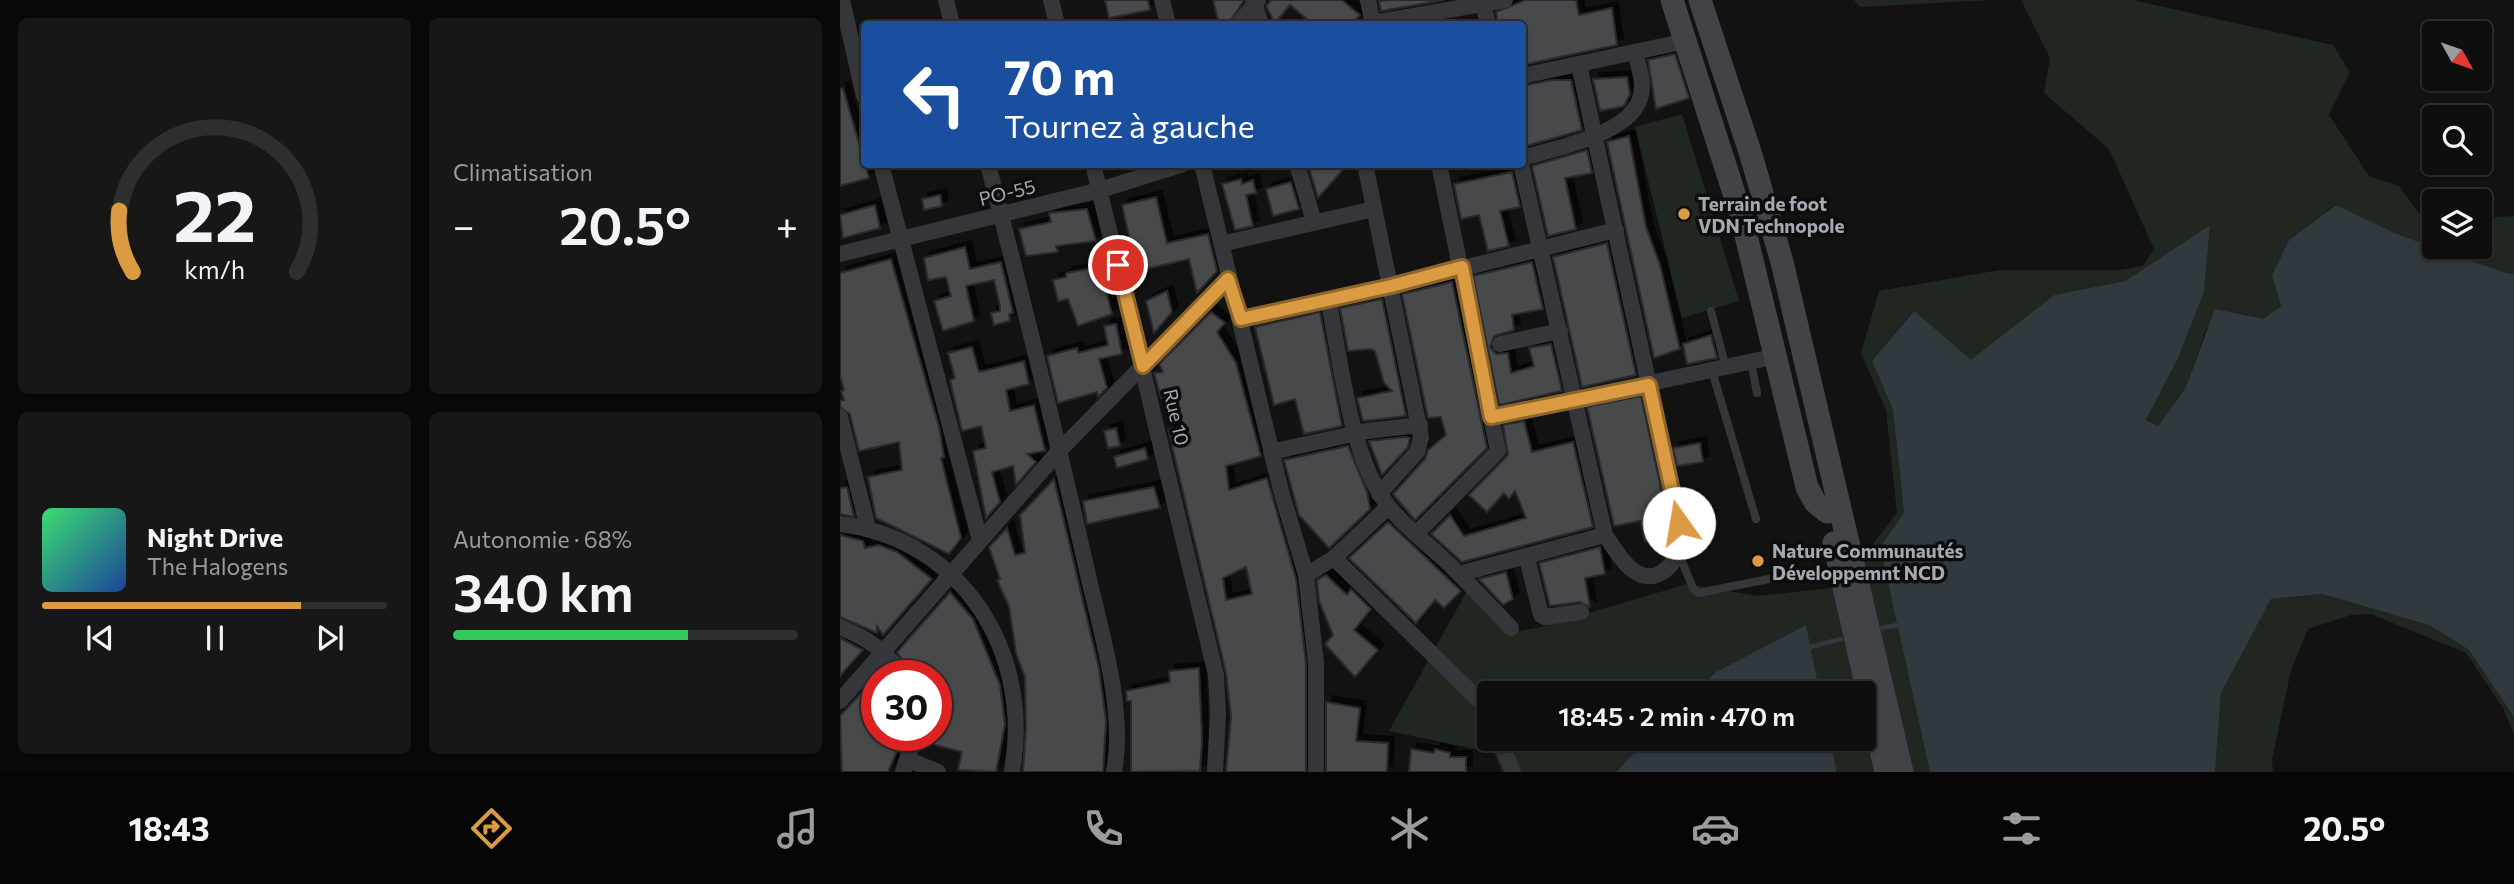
<!DOCTYPE html>
<html lang="fr">
<head>
<meta charset="utf-8">
<style>
	:root { --surface:#0e0e0e; --page:#171717; --text:#f1f3f6; --muted:#9b9c9e; --line:#2e2e2e; --accent:#da9b42 }
	body { margin:0; font-family:Commissioner,sans-serif; background:var(--page); color:var(--text); height:100vh; display:flex; flex-direction:column; font-size:26px; white-space:nowrap }
	* { box-sizing:border-box; margin:0 }
	p { font-size:23px; color:var(--muted) }
	.icon { flex:none; width:38px; height:38px; fill:none; stroke:currentColor; stroke-width:2; stroke-linecap:round; stroke-linejoin:round }
	.map { position:relative; flex:1; overflow:hidden }
	.sheet { display:flex; flex-direction:column; gap:18px; padding:18px; background:#080808; width:840px }
	.sheet>* { flex:none }
	.guide { position:absolute; left:21px; top:21px; width:665px; height:147px; border-radius:7px; box-shadow:0 2px 5px #0004,0 0 0 2px var(--line); background:#1a4fa0; color:#fff; overflow:hidden }
	.needle { width:46px; rotate:130deg }
	.controls { position:absolute; left:1582px; top:21px; display:grid; gap:14px }
	.controls a { display:grid; place-items:center; width:70px; height:70px; border-radius:7px; background:var(--surface); box-shadow:0 2px 5px #0004,0 0 0 2px var(--line); font-size:35px }
	.speed { position:absolute; left:21px; top:660px; display:flex; gap:14px; font-size:35px; font-weight:700; text-align:center }
	.speed>* { display:grid; place-content:center; width:91px; height:91px; border-radius:50%; background:var(--surface); box-shadow:0 2px 5px #0004,0 0 0 2px var(--line); line-height:1 }
	.speed .limit { border:10px solid #d22; background:#fff; color:#111 }
	.pin { position:absolute; display:grid; place-items:center; width:60px; height:60px; color:#fff; margin:-30px; border:4px solid #fff; border-radius:50%; box-shadow:0 2px 7px #0007 }
	.me { position:absolute; width:77px; margin:-38px; rotate:347deg; stroke-linejoin:round; filter:drop-shadow(0 0 5px #0008) }
	.turn { display:flex; align-items:center; gap:24px; height:147px; padding:0 28px; font-size:32px }
	.turn .icon { width:91px; height:91px; stroke-width:2.5 }
	.turn b { display:block; font-size:49px; line-height:60px }
	.big { font-size:52px; font-weight:600; line-height:1.1 }
	.sheet .card { flex:1; display:flex; flex-direction:column; justify-content:center; gap:10px; min-width:0; padding:0 24px; border-radius:10px; background:var(--page) }
	.sheet .dial { align-items:center; gap:0 }
	.dial svg { height:182px; overflow:visible; fill:none; stroke:var(--line); stroke-width:7; stroke-linecap:round; text-anchor:middle }
	.dial text { fill:var(--text); stroke:none }
	.song { display:flex; align-items:center; gap:21px }
	.cover { width:84px; height:84px; border-radius:10px; background:linear-gradient(135deg,hsl(140 70% 55%),hsl(220 70% 35%)) }
	.played { height:7px; border-radius:4px; background:linear-gradient(90deg,var(--accent) 75%,var(--line) 75%) }
	.keys { display:flex; justify-content:space-around; direction:ltr }
	.heat { display:flex; justify-content:space-between; align-items:center; font-size:38px; direction:ltr }
	.charge { height:10px; border-radius:5px; background:linear-gradient(90deg,#34c759 68%,var(--line) 0) }
	.sheet .tiles { flex:1; display:grid; gap:18px; grid-template-columns:repeat(2,1fr) }
	.trip { position:absolute; left:637px; top:681px; width:399px; height:70px; border-radius:7px; background:var(--surface); box-shadow:0 2px 5px #0004,0 0 0 2px var(--line); font-weight:600; line-height:70px; text-align:center }
	.menu { display:flex; height:112px; justify-content:space-around; align-items:center; background:#060606; color:var(--muted) }
	.menu .icon { width:49px; height:49px }
	.menu .on { color:var(--accent) }
	.menu b { font-size:32px; color:var(--text) }
	main { display:flex; flex:1; min-height:0 }
	.map>svg:first-child { display:block }
</style>
</head>
<body>
<main>
<section class="sheet">
<div class="tiles">
<div class="card dial"><svg viewBox="0 0 100 80">
<path d="M14 69A42 42 0 1 1 86 69"/>
<path d="M14 69A42 42 0 0 1 8 42" stroke="#da9b42"/>
<text x="50" y="56" font-size="32" font-weight="700">22</text>
<text x="50" y="72" font-size="11">km/h</text>
</svg></div>
<div class="card"><p>Climatisation</p>
<div class="heat"><a>−</a><b class="big">20.5°</b><a>+</a></div>
</div>
<div class="card">
<div class="song"><i class="cover"></i><div><b>Night Drive</b><p>The Halogens</p></div></div>
<div class="played"></div>
<div class="keys"><svg class="icon" aria-label="previous" viewBox="0 0 24 24"><path d="M18 5L8 12l10 7zM5 5v14"/></svg><svg class="icon" aria-label="pause" viewBox="0 0 24 24"><path d="M8 5v14M16 5v14"/></svg><svg class="icon" aria-label="next" viewBox="0 0 24 24"><path d="M6 5l10 7-10 7zM19 5v14"/></svg></div>
</div>
<div class="card"><p>Autonomie · 68%</p><b class="big">340 km</b><div class="charge"></div></div>
</div>
</section>
<div class="map">
<svg width="1674" height="772" viewBox="0 0 1674 772">
	<defs>
		<filter id="shadow"><feDropShadow dx="6" dy="-6" stdDeviation="0" flood-color="#0009"/></filter>
	</defs>
	<rect width="100%" height="100%" fill="#121213"/>
	<!-- green -->
	<g fill="#202721">
		<polygon points="1014,0 1152,0 1020,7"/>
		<polygon points="1181,0 1293,0 1493,45 1510,72 1489,115 1529,176 1559,186 1581,216 1594,217 1594,247 1640,247 1640,218 1674,216 1674,274 1663,272 1557,234 1495,205 1449,240 1432,275 1441,306 1424,319 1367,327 1345,389 1318,426 1306,420 1339,356 1364,292 1370,225 1285,281 1214,295 1131,361 1073,311 1032,361 1053,410 1064,513 1040,547 1090,772 997,772 990,739 1024,738 1024,693 980,693 966,625 876,672 854,693 649,693 649,738 807,739 776,772 662,772 654,753 549,731 628,589 667,633 701,627 847,584 918,596 1000,587 1057,513 1046,410 1021,353 1039,291 1160,270 1279,270 1303,266 1314,249 1269,149 1204,93 1210,58"/>
		<polygon points="842,114 899,301 842,318 795,127"/>
		<polygon points="1482,594 1589,625 1629,650 1674,717 1674,734 1663,708 1626,653 1531,614 1511,615 1468,629 1451,670 1432,760 1433,772 1375,772 1381,693 1431,599"/>
	</g>
	<!-- water -->
	<g fill="#31393e">
		<polygon points="1496,205 1557,234 1663,272 1674,274 1674,717 1629,650 1589,625 1482,594 1431,599 1381,693 1375,772 1090,772 1040,547 1064,513 1053,410 1032,361 1074,311 1131,360 1214,295 1285,281 1370,225 1364,292 1339,356 1306,420 1318,426 1345,389 1375,309 1423,319 1441,306 1432,275 1449,240"/>
		<polygon points="966,625 980,693 854,693 876,672"/>
		<polygon points="807,739 990,739 997,772 776,772"/>
	</g>
	<g fill="none" stroke-linecap="round" stroke-linejoin="round">
		<!-- stream -->
		<g stroke="#31393e" stroke-width="4.5">
			<polyline points="1042,628 1058,625"/>
			<polyline points="970,647 1001,639"/>
		</g>
	</g>
	<!-- building -->
	<g fill="#46484b" stroke="#2c2c2f" stroke-width="2" fill-rule="evenodd" filter="url(#shadow)">
		<polygon points="265,0 308,0 310,10 269,18"/>
		<polygon points="373,0 403,0 403,2 388,24 379,24"/>
		<polygon points="431,0 502,0 520,15 512,24 473,24 450,5 435,23 426,6"/>
		<polygon points="549,0 604,0 541,11 539,1"/>
		<polygon points="686,0 736,0 739,15 772,8 777,45 682,65 682,24 658,24 656,12"/>
		<polygon points="835,54 849,98 816,109 808,60"/>
		<polygon points="787,77 790,94 784,106 760,111 753,79"/>
		<polygon points="712,80 731,80 742,130 686,146 682,131 682,86"/>
		<polygon points="3,88 29,178 0,186 0,89"/>
		<polygon points="789,136 806,227 820,265 840,349 814,358 767,142"/>
		<polygon points="747,150 752,173 725,178 736,229 708,236 692,166"/>
		<polygon points="468,164 508,164 478,198"/>
		<polygon points="672,172 680,207 660,211 669,246 648,251 639,215 621,219 614,184"/>
		<polygon points="401,179 402,184 413,180 416,193 406,195 413,226 395,230 382,184"/>
		<polygon points="451,182 459,209 433,216 426,189"/>
		<polygon points="100,195 102,206 84,210 82,199"/>
		<polygon points="316,197 327,243 368,234 377,271 357,293 349,259 297,271 282,205"/>
		<polygon points="35,205 40,228 3,238 0,215"/>
		<polygon points="247,209 256,241 216,246 218,252 186,256 179,229 211,222 209,213"/>
		<polygon points="767,243 796,375 742,387 713,257"/>
		<polygon points="125,247 130,269 161,262 173,313 169,314 170,321 154,325 151,313 160,311 160,306 154,280 126,286 134,321 103,331 94,301 111,296 106,277 88,280 84,258"/>
		<polygon points="51,259 99,427 104,457 101,458 121,538 109,554 36,518 28,477 62,470 59,442 19,451 10,414 0,407 0,401 4,400 1,391 4,390 0,376 0,273"/>
		<polygon points="692,262 703,309 672,315 674,330 654,336 650,347 656,354 668,353 671,373 694,366 689,348 711,344 722,391 659,405 633,276"/>
		<polygon points="260,267 272,314 238,326 228,299 218,301 213,280 226,277 226,273"/>
		<polygon points="612,282 647,448 575,520 553,494 585,459 588,450 606,435 601,417 588,418 562,294"/>
		<polygon points="327,291 332,312 314,333 306,301"/>
		<polygon points="542,299 566,416 523,421 517,398 552,391 544,383 535,351 531,349 508,351 500,308"/>
		<path d="M 371,312 L 385,323 L 377,332 L 396,363 L 421,456 L 386,466 L 389,490 L 427,478 L 456,579 L 466,664 L 466,772 L 386,772 L 391,717 L 386,673 L 328,429 L 343,427 L 335,395 L 321,398 L 314,373 L 323,372 L 319,364 ZM 406,567 L 412,594 L 386,600 L 383,578 Z"/>
		<polygon points="480,312 502,426 464,434 455,399 434,405 415,327"/>
		<polygon points="276,324 282,354 259,359 267,388 258,397 257,392 218,403 207,356 237,348 238,353 268,345 264,326"/>
		<polygon points="871,335 877,358 847,364 843,344"/>
		<polygon points="132,347 139,372 184,361 189,384 166,390 170,411 194,405 205,451 187,454 196,462 176,485 173,466 152,472 160,502 146,518 133,451 146,448 141,426 122,431 110,380 115,378 108,353"/>
		<polygon points="801,396 832,540 805,542 800,521 774,526 747,407"/>
		<polygon points="684,421 692,452 733,442 753,527 622,562 591,534 610,515 624,536 686,518 675,491 669,499 664,493 647,512 629,495 668,455 663,425"/>
		<polygon points="276,428 280,446 268,448 264,431"/>
		<polygon points="565,437 570,438 568,447 542,475 529,441"/>
		<polygon points="860,443 863,462 837,466 833,448"/>
		<polygon points="508,446 527,492 530,509 489,548 459,515 444,460"/>
		<polygon points="305,448 308,459 277,468 274,457"/>
		<polygon points="214,479 259,669 266,721 263,772 183,772 186,728 185,677 176,653 169,606 157,580 160,579 149,547 167,528 175,555 185,553 180,515"/>
		<polygon points="7,487 14,517 0,514 0,488"/>
		<polygon points="314,487 320,508 247,524 243,501"/>
		<polygon points="548,522 621,591 604,608 595,600 576,623 509,558"/>
		<polygon points="0,535 23,541 25,548 39,545 57,552 92,579 43,635 37,626 37,633 0,617"/>
		<polygon points="760,547 765,574 745,578 750,607 740,602 710,606 699,563"/>
		<polygon points="666,572 673,599 663,605 639,579"/>
		<polygon points="486,575 507,595 511,589 531,609 514,630 538,650 515,677 485,644 493,635 479,601 477,580"/>
		<polygon points="110,592 133,619 160,685 165,724 156,772 118,770 122,752 84,742 85,735 96,735 96,676 72,676 57,652"/>
		<polygon points="0,638 23,650 0,676"/>
		<polygon points="359,668 362,740 360,771 291,772 291,701 287,701 286,691 330,682 329,671"/>
		<polygon points="37,676 37,735 57,735 57,751 48,772 2,772 0,716"/>
		<polygon points="486,702 520,708 516,741 548,743 547,772 486,772"/>
		<polygon points="571,749 594,753 595,749 610,753 610,757 626,757 626,772 569,772"/>
	</g>
	<g fill="none" stroke-linecap="round" stroke-linejoin="round">
		<!-- service -->
		<g stroke="#353639" stroke-width="8">
			<polyline points="871,311 886,368"/>
			<polyline points="911,362 917,393"/>
			<polyline points="872,371 916,519"/>
			<polyline points="839,554 853,588 858,593 929,579"/>
		</g>
		<!-- minor -->
		<g stroke="#353639" stroke-width="16">
			<polyline points="2,0 24,96"/>
			<polyline points="106,0 112,24"/>
			<polyline points="211,0 217,24"/>
			<polyline points="322,0 328,24"/>
			<polyline points="413,0 421,24"/>
			<polyline points="528,0 533,24"/>
			<polyline points="642,0 648,24"/>
			<polyline points="533,23 665,0"/>
			<polyline points="398,24 418,0"/>
			<polyline points="682,76 846,41"/>
			<path d="M 682,158 C 714,149 786,135 799,101 C 806,86 799,68 795,52"/>
			<polyline points="41,164 140,540"/>
			<path d="M 148,164 C 182,297 215,429 245,562 C 259,626 286,707 274,772"/>
			<polyline points="253,164 376,675 378,713 375,772"/>
			<polyline points="362,164 441,491 466,575 476,663 476,772"/>
			<polyline points="457,164 474,222"/>
			<polyline points="525,164 581,437 577,452 539,494"/>
			<path d="M 681,164 L 765,535 C 772,545 779,557 788,566 C 814,591 835,566 843,541 L 739,65"/>
			<polyline points="381,244 534,209"/>
			<polyline points="0,254 260,190 343,164"/>
			<path d="M 488,299 C 500,357 509,445 540,494 C 558,524 591,545 615,570 C 634,589 652,608 671,628"/>
			<polyline points="401,319 551,286 776,230"/>
			<polyline points="660,344 720,331"/>
			<polyline points="0,417 28,528"/>
			<polyline points="651,417 937,356"/>
			<polyline points="431,452 527,431 580,425"/>
			<path d="M 0,524 C 124,540 193,653 172,772"/>
			<polyline points="577,533 658,451 599,164"/>
			<polyline points="494,558 641,702 649,717"/>
			<polyline points="687,558 701,615 705,617 741,612"/>
			<polyline points="619,574 765,535"/>
			<polyline points="466,575 494,558 548,507"/>
			<path d="M 0,627 C 26,638 47,650 62,676"/>
			<polyline points="0,701 220,450 388,279"/>
			<polyline points="659,738 673,772"/>
			<polyline points="69,760 98,772"/>
			<polyline points="63,772 75,735"/>
		</g>
		<!-- secondary -->
		<g stroke="#414347" stroke-width="23">
			<polyline points="832,0 901,215 967,487 975,502 987,512"/>
			<polyline points="860,0 911,155 942,262 1062,772"/>
			<polyline points="994,543 1046,772"/>
		</g>
	</g>
	<g fill="none" stroke-linecap="round" stroke-linejoin="round">
		<defs>
			<polyline id="route" points="278,265 303,366 388,279 401,319 551,286 622,267 651,417 809,385 839,523"/>
		</defs>
		<!-- route casing -->
		<use href="#route" stroke="#8e652b" stroke-width="18"/>
		<!-- route -->
		<use href="#route" stroke="#da9b42" stroke-width="12"/>
	</g>
	<!-- markers -->
	<g fill="#da9b42" stroke="#0d0d0e" stroke-width="2.5">
		<circle cx="844" cy="214" r="7"/>
		<circle cx="918" cy="561" r="7"/>
	</g>
	<g text-anchor="middle" dominant-baseline="central" stroke-width="7" stroke-linejoin="round" paint-order="stroke">
		<!-- street labels -->
		<g font-size="19" fill="#a5aab2" stroke="#0d0d0e">
			<text transform="translate(167 192) rotate(-14)">PO-55</text>
			<text transform="translate(337 417) rotate(77)">Rue 10</text>
		</g>
		<!-- poi labels -->
		<g font-size="19" font-weight="bold" fill="#a5aab2" stroke="#0d0d0e" text-anchor="start">
			<text x="858" y="203">Terrain de foot<tspan x="858" dy="22">VDN Technopole</tspan></text>
			<text x="932" y="550">Nature Communautés<tspan x="932" dy="22">Développemnt NCD</tspan></text>
		</g>
	</g>
</svg>
<div class="controls">
<a><svg class="needle" viewBox="-14 -14 28 28"><path d="M0-13l5 13h-10z" fill="#e53935"/><path d="M0 13l5-13h-10z" fill="#9b9c9e"/></svg></a>
<a><svg class="icon" aria-label="search" viewBox="0 0 24 24"><circle cx="10" cy="10" r="6"/><path d="M15 15l6 6"/></svg></a>
<a><svg class="icon" aria-label="layers" viewBox="0 0 24 24"><path d="M12 4l9 5-9 5-9-5zM3 14l9 5 9-5"/></svg></a>
</div>
<div class="speed"><div class="limit">30</div></div>
<div class="pin" style="left:278px;top:265px;background:#d93025"><svg class="icon" aria-label="arrive" viewBox="0 0 24 24"><path d="M6 21V4h12l-3 4 3 4H6"/></svg></div>
<svg class="me" style="left:839px;top:523px" viewBox="-20 -20 40 40"><circle r="19" fill="#fff"/><path d="M0-13L10 11 0 6-10 11z" fill="#da9b42"/></svg>
<div class="trip">18:45 · 2 min · 470 m</div>
<div class="guide">
<div class="turn"><svg class="icon" aria-label="left" viewBox="0 0 24 24"><path d="M17 20v-9H6M10 6l-5 5 5 5"/></svg><div><b>70 m</b>Tournez à gauche</div></div>
</div>
</div>
</main>
<nav class="menu">
<b>18:43</b>
<svg class="icon on" aria-label="directions" viewBox="0 0 24 24"><path d="M12 3l9 9-9 9-9-9zM9 14v-3h6M13 9l2 2-2 2"/></svg>
<svg class="icon" aria-label="music" viewBox="0 0 24 24"><path d="M9 18V5l10-2v13"/><circle cx="6" cy="18" r="3"/><circle cx="16" cy="16" r="3"/></svg>
<svg class="icon" aria-label="phone" viewBox="0 0 24 24"><path d="M5 4h4l2 5-3 2q2 4 5 5l2-3 5 2v4C11 20 4 13 5 4z"/></svg>
<svg class="icon" aria-label="climate" viewBox="0 0 24 24"><path d="M12 3v18M4 7l16 10M4 17L20 7"/></svg>
<svg class="icon" aria-label="car" viewBox="0 0 24 24"><path d="M5 17H2v-5l4-1 3-4h7l3 4 3 1v5h-3M9 17h6M6 11h13"/><circle cx="7" cy="17" r="2"/><circle cx="17" cy="17" r="2"/></svg>
<svg class="icon" aria-label="filters" viewBox="0 0 24 24"><path d="M4 7h16M4 17h16"/><circle cx="9" cy="7" r="2"/><circle cx="15" cy="17" r="2"/></svg>
<b>20.5°</b>
</nav>
</body>
</html>
